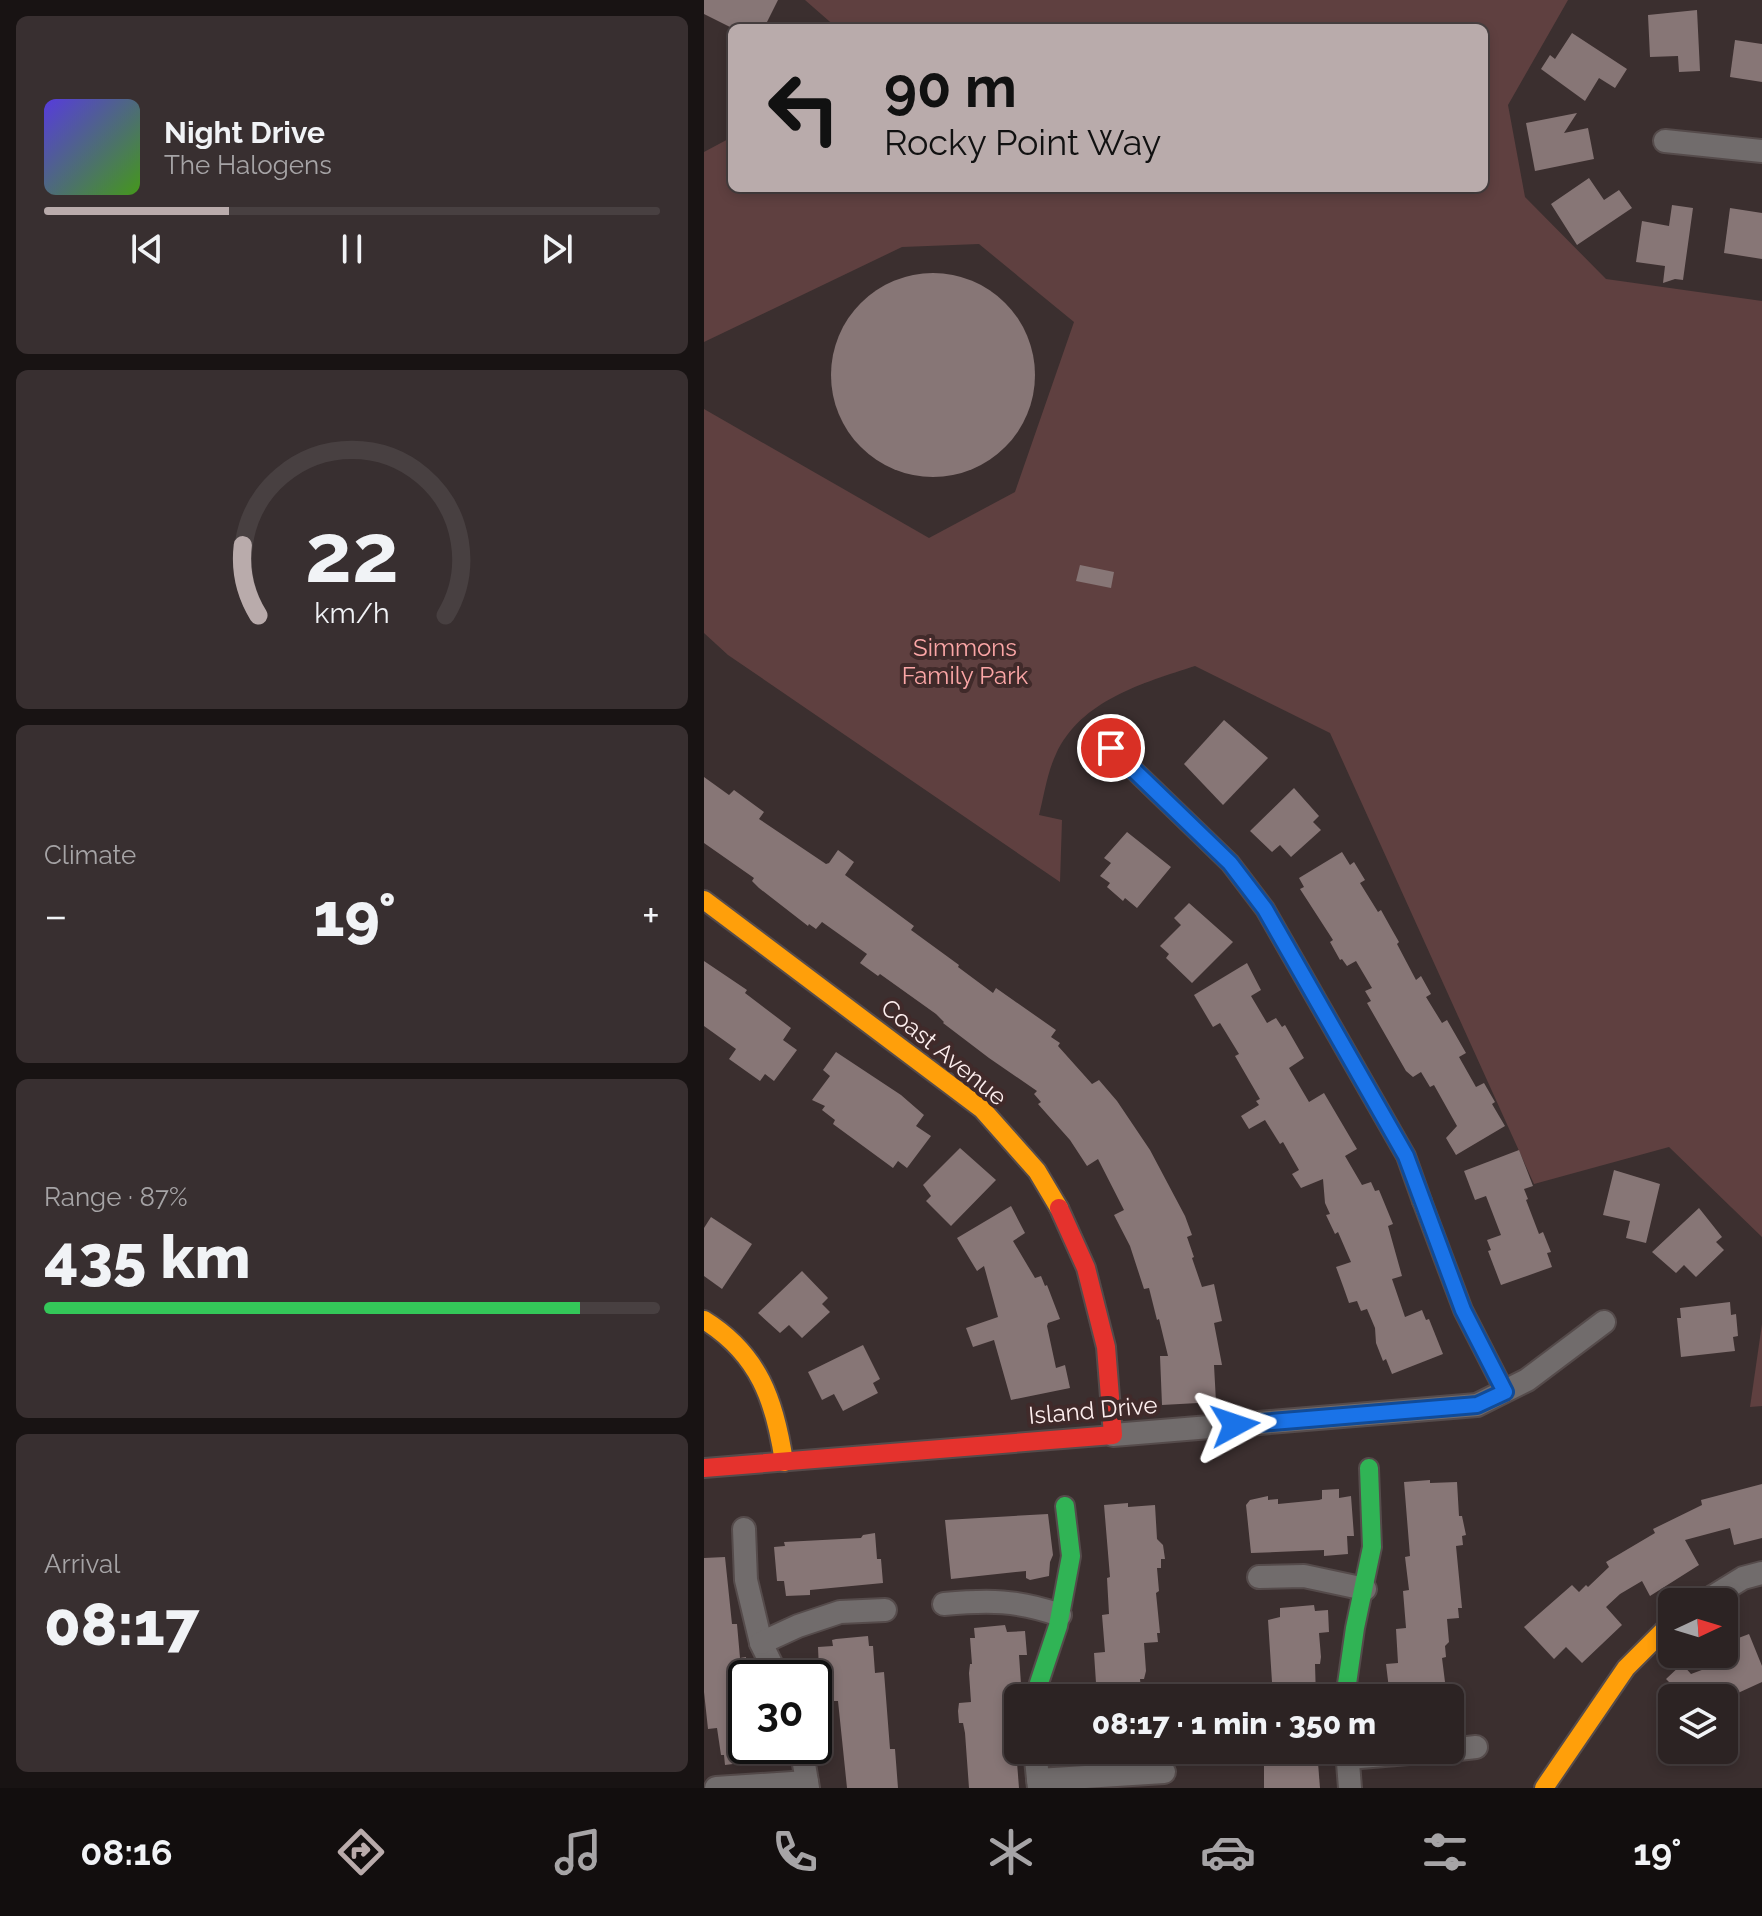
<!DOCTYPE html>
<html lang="en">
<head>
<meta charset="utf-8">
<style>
	:root { --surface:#2c2323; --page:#382f30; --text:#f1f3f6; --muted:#a6a4a6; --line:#484041; --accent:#b9abab }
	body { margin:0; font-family:Raleway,sans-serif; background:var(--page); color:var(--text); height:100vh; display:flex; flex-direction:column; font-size:30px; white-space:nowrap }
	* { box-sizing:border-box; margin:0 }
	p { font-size:26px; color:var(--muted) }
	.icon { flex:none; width:44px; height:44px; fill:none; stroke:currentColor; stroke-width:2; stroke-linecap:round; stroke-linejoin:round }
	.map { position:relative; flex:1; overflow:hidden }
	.drawer { display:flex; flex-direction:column; gap:16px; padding:16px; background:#181313; width:704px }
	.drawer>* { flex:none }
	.banner { position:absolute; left:24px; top:24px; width:760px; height:168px; border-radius:12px; box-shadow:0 4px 12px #0003,0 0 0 2px var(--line); background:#b9abab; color:#111; overflow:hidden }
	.needle { width:52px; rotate:86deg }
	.buttons { position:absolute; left:954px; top:1588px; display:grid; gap:16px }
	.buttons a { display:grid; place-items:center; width:80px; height:80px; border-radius:12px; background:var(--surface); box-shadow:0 4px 12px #0003,0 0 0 2px var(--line); font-size:40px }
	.speed { position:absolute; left:24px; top:1660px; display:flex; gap:16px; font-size:40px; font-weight:700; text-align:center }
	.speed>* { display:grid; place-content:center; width:104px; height:104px; border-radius:50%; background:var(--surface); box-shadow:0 4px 12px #0003,0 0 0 2px var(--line); line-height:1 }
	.speed .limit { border:4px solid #111; border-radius:12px; background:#fff; color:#111 }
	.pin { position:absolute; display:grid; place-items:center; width:68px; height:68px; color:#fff; margin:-34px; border:4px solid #fff; border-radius:50%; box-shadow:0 2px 8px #0007 }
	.me { position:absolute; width:88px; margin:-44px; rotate:85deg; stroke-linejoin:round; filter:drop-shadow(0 0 6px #0008) }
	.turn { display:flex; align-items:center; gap:28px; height:168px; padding:0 24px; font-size:36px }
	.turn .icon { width:104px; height:104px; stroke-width:2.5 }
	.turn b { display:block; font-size:56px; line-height:68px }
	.big { font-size:60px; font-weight:800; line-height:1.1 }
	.drawer .tile { flex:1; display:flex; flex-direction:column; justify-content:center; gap:12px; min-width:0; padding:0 28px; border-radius:12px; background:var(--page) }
	.drawer .dial { align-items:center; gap:0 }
	.dial svg { height:208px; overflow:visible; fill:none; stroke:var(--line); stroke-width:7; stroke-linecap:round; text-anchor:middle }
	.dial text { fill:var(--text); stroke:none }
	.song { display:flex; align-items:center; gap:24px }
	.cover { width:96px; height:96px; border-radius:12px; background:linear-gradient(135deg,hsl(250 70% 55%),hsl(100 70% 35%)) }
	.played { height:8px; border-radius:4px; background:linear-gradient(90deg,var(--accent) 30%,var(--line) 30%) }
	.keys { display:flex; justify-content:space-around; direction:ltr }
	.heat { display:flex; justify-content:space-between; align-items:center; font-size:44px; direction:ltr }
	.charge { height:12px; border-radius:6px; background:linear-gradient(90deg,#34c759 87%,var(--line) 0) }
	.trip { position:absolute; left:300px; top:1684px; width:460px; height:80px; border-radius:12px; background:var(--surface); box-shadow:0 4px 12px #0003,0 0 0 2px var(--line); font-weight:800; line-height:80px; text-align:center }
	.tab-bar { display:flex; height:128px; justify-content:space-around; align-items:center; background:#120e0e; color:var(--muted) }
	.tab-bar .icon { width:56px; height:56px }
	.tab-bar .on { color:var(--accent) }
	.tab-bar b { font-size:36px; color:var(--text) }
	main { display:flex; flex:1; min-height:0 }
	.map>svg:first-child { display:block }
</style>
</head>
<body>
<main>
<section class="drawer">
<div class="tile">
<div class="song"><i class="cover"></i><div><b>Night Drive</b><p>The Halogens</p></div></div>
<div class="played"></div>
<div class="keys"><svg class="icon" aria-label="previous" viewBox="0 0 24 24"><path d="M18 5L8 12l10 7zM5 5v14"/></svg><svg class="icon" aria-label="pause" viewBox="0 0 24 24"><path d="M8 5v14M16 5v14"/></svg><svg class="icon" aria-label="next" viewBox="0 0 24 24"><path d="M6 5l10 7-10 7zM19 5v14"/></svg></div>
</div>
<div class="tile dial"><svg viewBox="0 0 100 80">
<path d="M14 69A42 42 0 1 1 86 69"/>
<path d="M14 69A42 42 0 0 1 8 42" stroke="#b9abab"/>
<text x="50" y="56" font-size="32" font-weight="700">22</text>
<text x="50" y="72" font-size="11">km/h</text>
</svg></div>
<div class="tile"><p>Climate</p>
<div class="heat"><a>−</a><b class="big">19°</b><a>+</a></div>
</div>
<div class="tile"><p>Range · 87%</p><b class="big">435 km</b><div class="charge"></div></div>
<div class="tile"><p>Arrival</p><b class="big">08:17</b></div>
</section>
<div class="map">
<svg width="1058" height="1788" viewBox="0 0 1058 1788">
	<rect width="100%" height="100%" fill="#3b2f2f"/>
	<!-- green -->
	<g fill="#5f4040">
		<path d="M 101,0 L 864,0 L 804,105 L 821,197 L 902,279 L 1058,301 L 1058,1237 L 965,1147 L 830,1184 L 626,733 L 491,666 C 439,683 377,700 352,754 C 343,773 340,796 335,815 L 358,820 L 356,882 L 24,655 L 0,633 L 0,409 L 225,538 L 311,492 L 370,322 L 275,244 L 198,247 L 0,342 L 0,152 L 28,137 L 28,188 L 780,188 L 780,28 L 133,28 Z"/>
		<polygon points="1058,1324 1058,1406 1046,1407"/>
	</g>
	<!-- building -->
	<g fill="#877676">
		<polygon points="0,0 74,0 60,28 28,28 0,14"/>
		<polygon points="993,10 996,71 975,72 974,56 946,57 944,15"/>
		<polygon points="868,33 923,69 911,88 895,78 881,101 837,69 846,55 851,59"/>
		<polygon points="1031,40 1058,44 1058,82 1026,77"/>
		<polygon points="873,113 860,133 884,128 890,159 831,171 822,123"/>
		<polygon points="885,178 900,200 915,190 928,208 873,245 847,204"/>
		<polygon points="968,205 989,208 979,280 971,279 959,283 961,266 932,262 938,221 965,226"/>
		<polygon points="1026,208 1058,213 1058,259 1020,253"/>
		<circle cx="229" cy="375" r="102"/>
		<polygon points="376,565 410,572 407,588 372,581"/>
		<polygon points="520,720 564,758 519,805 480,764"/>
		<polygon points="0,777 25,795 30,790 60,812 55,819 122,864 125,863 134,850 150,862 141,875 210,926 207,930 255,965 254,967 289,993 292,988 352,1030 347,1037 356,1043 354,1046 388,1084 395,1080 413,1101 446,1150 481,1216 488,1235 483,1237 490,1257 488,1258 498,1287 510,1284 518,1321 510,1323 518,1365 510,1365 512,1402 458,1405 456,1356 464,1356 455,1319 453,1320 445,1288 440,1289 426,1246 410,1215 420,1210 394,1159 383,1166 366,1140 334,1104 337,1102 330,1094 333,1091 285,1058 239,1023 240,1022 232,1014 176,974 174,976 156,963 163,954 118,922 112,929 105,924 104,926 55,888 48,881 50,878 0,843"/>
		<polygon points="590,788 615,816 609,822 617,830 587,857 576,845 568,852 546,831"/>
		<polygon points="423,832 467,867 433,908 421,898 419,901 403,887 406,883 396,876 407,863 400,858"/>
		<polygon points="638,852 646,865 650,862 661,880 656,883 674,912 677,910 687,928 695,942 693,944 712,980 717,976 727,994 722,997 738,1023 743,1020 762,1053 755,1057 772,1087 780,1083 791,1102 788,1104 801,1126 752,1155 742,1138 753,1126 730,1085 726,1087 717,1072 709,1077 702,1071 663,1003 667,1001 661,991 668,988 652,961 643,966 638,959 636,960 626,942 629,940 596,889 600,887 595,878"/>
		<polygon points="485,903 529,942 488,983 462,958 465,954 456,946 477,925 470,918"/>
		<polygon points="0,961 43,990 41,993 87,1028 79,1040 93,1050 70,1081 61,1074 56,1081 25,1059 32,1049 0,1026"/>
		<polygon points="543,963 557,990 547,996 563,1023 572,1018 578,1027 581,1025 600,1058 585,1068 605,1102 620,1093 653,1149 641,1156 658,1185 667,1182 671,1191 675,1190 689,1224 684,1226 698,1276 688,1279 701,1317 718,1310 722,1320 725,1319 739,1354 688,1374 682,1359 679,1361 672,1343 671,1328 663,1309 657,1311 653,1301 645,1303 639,1286 632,1267 647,1262 634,1232 631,1234 622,1215 626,1214 621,1203 619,1179 597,1188 588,1174 595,1170 579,1142 576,1144 561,1120 545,1129 537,1116 555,1105 552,1101 556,1099 531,1056 535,1054 516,1023 509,1027 490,995"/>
		<polygon points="132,1052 197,1095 220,1115 212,1126 227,1136 203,1168 194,1161 189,1168 129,1124 131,1120 118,1110 121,1106 108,1100 126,1076 119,1070"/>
		<polygon points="256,1148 292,1180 247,1226 222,1201 227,1196 219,1185"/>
		<polygon points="815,1150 829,1186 820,1189 824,1199 822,1200 835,1234 839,1232 847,1252 843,1253 848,1267 797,1285 784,1251 787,1250 783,1240 797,1235 782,1196 771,1200 760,1171"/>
		<polygon points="910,1170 956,1184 942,1243 922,1238 926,1221 899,1215"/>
		<polygon points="307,1206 321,1233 309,1241 331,1278 337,1276 341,1286 343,1285 356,1319 344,1323 343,1326 352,1368 361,1365 366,1388 307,1400 290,1340 269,1347 262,1328 294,1317 280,1266 273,1271 253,1238"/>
		<polygon points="995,1208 1018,1237 1012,1242 1020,1250 992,1277 980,1265 972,1273 948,1252"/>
		<polygon points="7,1217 48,1244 18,1289 0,1276 0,1228"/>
		<polygon points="98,1271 124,1298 118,1304 126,1312 98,1338 85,1325 76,1333 54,1313"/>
		<polygon points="1026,1302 1027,1315 1032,1314 1034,1336 1029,1337 1031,1351 977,1357 973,1318 977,1318 976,1308"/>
		<polygon points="159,1345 176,1379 169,1383 174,1393 139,1411 130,1394 118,1400 104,1372"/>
		<polygon points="726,1480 726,1483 753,1482 755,1516 758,1516 762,1535 758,1536 759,1545 752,1546 758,1608 754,1608 755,1618 743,1619 745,1642 741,1646 742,1657 738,1658 741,1682 737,1682 738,1692 700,1694 699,1688 685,1689 682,1664 694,1663 692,1629 702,1628 699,1591 705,1590 701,1557 706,1556 700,1482"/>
		<polygon points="1058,1484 1058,1538 1030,1545 1026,1528 981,1540 995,1565 946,1596 938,1581 916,1594 902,1607 918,1625 878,1663 862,1647 850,1659 820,1627 868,1585 875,1592 882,1585 884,1587 905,1567 902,1562 951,1533 949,1529 998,1505 997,1500"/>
		<polygon points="635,1489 635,1498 647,1496 650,1536 643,1536 644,1554 620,1556 620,1550 547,1553 542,1505 546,1500 564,1496 564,1500 574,1499 574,1504 615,1500 618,1499 618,1490"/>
		<polygon points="424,1503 424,1507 451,1505 453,1539 459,1545 461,1559 457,1559 457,1568 453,1568 455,1591 452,1593 456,1633 453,1633 454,1642 440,1643 442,1671 440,1679 436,1679 438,1698 393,1698 390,1653 401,1652 398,1615 405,1614 403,1578 406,1577 400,1505"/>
		<polygon points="344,1514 349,1555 346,1562 345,1576 326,1580 322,1578 322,1571 247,1579 241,1520"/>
		<polygon points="171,1533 173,1559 177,1559 179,1583 106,1590 106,1595 82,1596 80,1581 73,1581 70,1547 81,1546 80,1542 157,1538 159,1535"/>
		<polygon points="21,1557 28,1624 33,1624 36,1658 42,1657 42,1746 83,1746 83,1748 53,1759 53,1761 21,1765 20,1755 17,1755 13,1728 4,1729 0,1692 0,1558"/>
		<polygon points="610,1605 611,1611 624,1610 625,1632 615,1633 617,1657 616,1664 611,1664 612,1698 558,1698 557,1682 568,1682 564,1620 576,1617 576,1608"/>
		<polygon points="301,1625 303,1632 321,1631 323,1655 315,1655 317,1684 307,1685 315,1788 265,1788 261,1733 259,1723 255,1723 254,1711 255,1703 267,1702 265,1673 266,1664 268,1664 266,1638 271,1638 270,1628"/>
		<polygon points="1045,1634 1058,1666 1058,1682 1023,1698 981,1698 962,1679 978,1664 987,1674 1030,1658 1024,1642"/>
		<polygon points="164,1636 165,1646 169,1646 171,1673 180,1672 186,1749 191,1749 194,1788 143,1788 134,1701 128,1701 123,1670 115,1671 114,1647 129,1646 128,1640 132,1639"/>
		<polygon points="613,1750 616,1788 560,1788 560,1756"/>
	</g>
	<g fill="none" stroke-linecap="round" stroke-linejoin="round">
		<defs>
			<g id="street">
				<polyline points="961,141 1058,151"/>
				<polyline points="409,1435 773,1405 823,1380 900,1322"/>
				<polyline points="40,1529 42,1580 57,1643 74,1678"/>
				<polyline points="555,1577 600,1576 661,1589"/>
				<polyline points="1000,1602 1039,1578 1058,1573"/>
				<path d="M 240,1604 C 285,1600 313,1600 356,1615"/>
				<polyline points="57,1643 94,1626 136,1612 181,1610"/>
				<polyline points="97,1746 104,1788"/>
				<polyline points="331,1750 335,1788"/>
				<polyline points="643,1750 646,1788"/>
				<polyline points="746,1750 772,1747"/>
				<polyline points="644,1758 741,1750"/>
				<polyline points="334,1780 460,1772"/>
				<polyline points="12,1788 103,1782"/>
			</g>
			<g id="fast">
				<polyline points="407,748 526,863 561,909 702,1156 718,1201"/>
				<polyline points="334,1698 335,1683 354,1626 367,1556 361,1506"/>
				<polyline points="641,1698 651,1628 668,1547 665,1468"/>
			</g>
			<g id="slow">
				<polyline points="0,900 278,1109 333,1171 355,1208"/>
				<polyline points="718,1201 759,1310 801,1392"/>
				<path d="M 0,1320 C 55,1354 71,1401 80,1462"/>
				<polyline points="840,1788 922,1668 968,1622"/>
			</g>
			<polyline id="jam" points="0,1468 409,1435 402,1347 382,1268 355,1208"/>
		</defs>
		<!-- street casing -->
		<use href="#street" stroke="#554b4b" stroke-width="26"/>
		<!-- fast casing -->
		<use href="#fast" stroke="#554b4b" stroke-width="22"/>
		<!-- slow casing -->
		<use href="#slow" stroke="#554b4b" stroke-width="22"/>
		<!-- jam casing -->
		<use href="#jam" stroke="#554b4b" stroke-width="22"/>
		<!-- street -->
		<use href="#street" stroke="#716c6c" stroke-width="22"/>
		<!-- fast -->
		<use href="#fast" stroke="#30b455" stroke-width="18"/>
		<!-- slow -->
		<use href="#slow" stroke="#ff9f0a" stroke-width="18"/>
		<!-- jam -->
		<use href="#jam" stroke="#e5322d" stroke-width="18"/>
	</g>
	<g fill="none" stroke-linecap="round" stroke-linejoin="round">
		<defs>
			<polyline id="route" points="407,748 526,863 561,909 702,1156 759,1310 801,1392 773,1405 531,1425"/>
		</defs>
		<!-- route casing -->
		<use href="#route" stroke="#114b97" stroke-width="20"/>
		<!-- route -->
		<use href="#route" stroke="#1a73e8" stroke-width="14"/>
	</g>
	<g text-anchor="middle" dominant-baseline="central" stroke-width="8" stroke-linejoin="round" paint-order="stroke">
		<!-- park labels -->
		<g font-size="24" fill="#fba6a6" stroke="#402a2a">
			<text x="261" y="647">Simmons<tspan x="261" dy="28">Family Park</tspan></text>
		</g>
		<!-- street labels -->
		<g font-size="24" fill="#fdeeee" stroke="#402a2a">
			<text transform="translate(240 1052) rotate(39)">Coast Avenue</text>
			<text transform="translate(389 1410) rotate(-5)">Island Drive</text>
		</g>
	</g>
</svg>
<div class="buttons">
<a><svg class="needle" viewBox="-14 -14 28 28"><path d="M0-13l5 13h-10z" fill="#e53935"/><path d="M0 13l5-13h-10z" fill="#a6a4a6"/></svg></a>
<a><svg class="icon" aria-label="layers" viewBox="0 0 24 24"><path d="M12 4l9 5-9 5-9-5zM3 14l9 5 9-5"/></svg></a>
</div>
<div class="speed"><div class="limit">30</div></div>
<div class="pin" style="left:407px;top:748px;background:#d93025"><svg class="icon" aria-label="arrive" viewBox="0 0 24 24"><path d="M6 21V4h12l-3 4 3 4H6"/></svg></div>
<svg class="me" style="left:531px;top:1425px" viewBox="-20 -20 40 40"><path d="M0-17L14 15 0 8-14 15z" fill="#1a73e8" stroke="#fff" stroke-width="4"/></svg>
<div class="trip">08:17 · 1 min · 350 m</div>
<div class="banner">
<div class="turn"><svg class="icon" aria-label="left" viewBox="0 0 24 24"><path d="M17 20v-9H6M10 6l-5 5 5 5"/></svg><div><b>90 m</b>Rocky Point Way</div></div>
</div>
</div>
</main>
<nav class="tab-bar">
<b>08:16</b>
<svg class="icon on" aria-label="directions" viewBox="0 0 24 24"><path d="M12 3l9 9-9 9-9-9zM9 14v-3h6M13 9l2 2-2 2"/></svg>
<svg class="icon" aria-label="music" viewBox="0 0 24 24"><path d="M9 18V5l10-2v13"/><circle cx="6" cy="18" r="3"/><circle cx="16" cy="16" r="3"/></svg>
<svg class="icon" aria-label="phone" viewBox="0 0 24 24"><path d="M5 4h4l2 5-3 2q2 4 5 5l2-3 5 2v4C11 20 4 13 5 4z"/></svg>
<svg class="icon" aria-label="climate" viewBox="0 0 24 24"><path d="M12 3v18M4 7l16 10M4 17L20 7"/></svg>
<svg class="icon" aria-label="car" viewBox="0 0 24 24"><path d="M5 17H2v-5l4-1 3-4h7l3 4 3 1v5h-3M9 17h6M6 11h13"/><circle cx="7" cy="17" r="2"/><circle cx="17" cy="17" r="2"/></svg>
<svg class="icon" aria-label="filters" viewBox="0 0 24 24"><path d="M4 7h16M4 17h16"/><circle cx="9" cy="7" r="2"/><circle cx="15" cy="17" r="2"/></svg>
<b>19°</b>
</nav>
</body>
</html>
